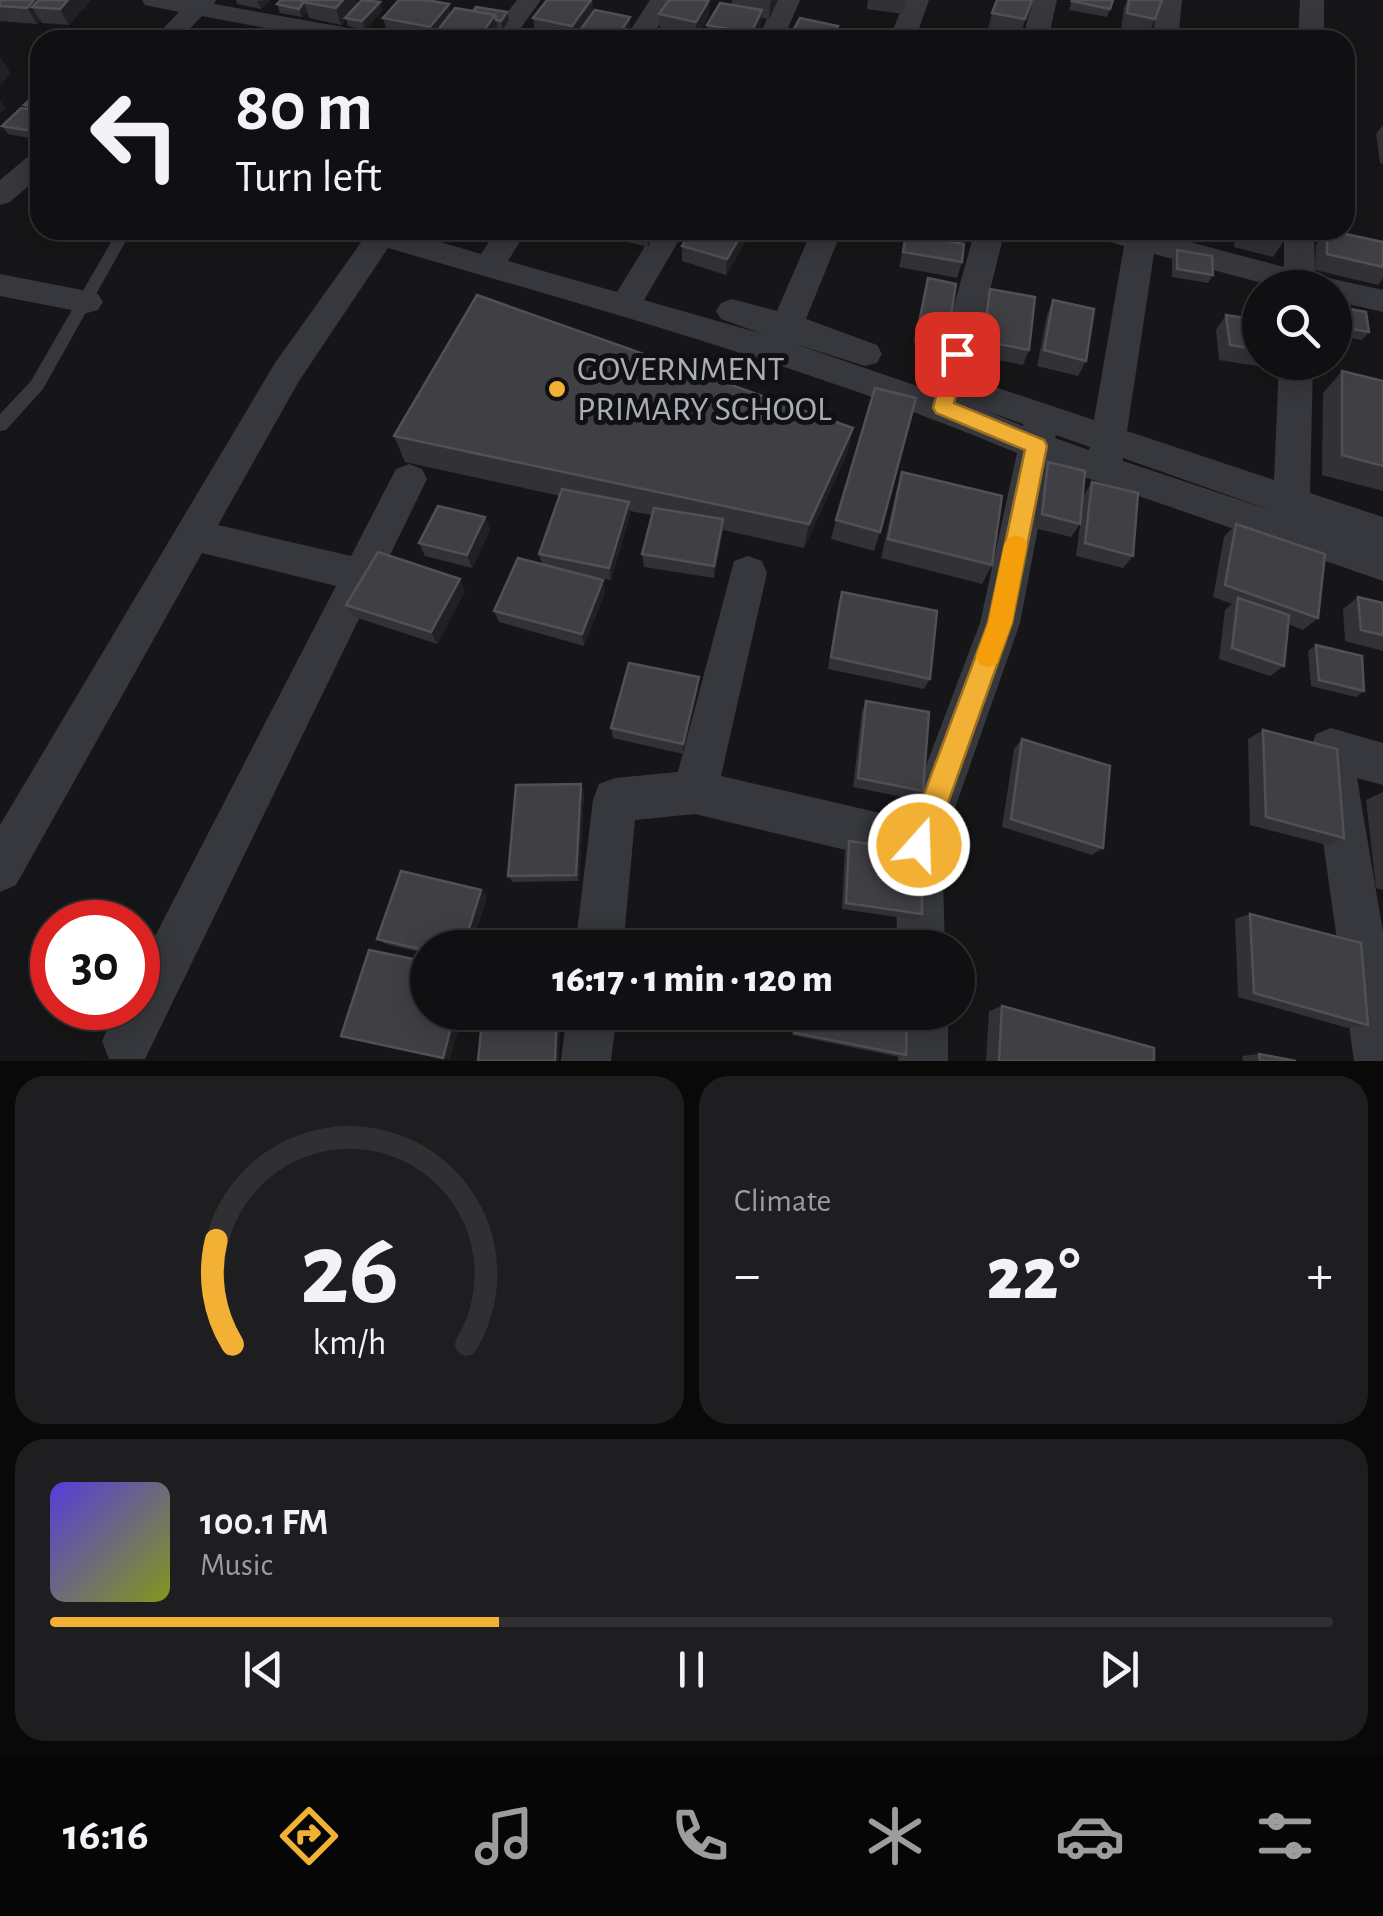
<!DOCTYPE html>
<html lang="en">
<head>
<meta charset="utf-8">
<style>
	:root { --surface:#101012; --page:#1e1e20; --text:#f1f3f6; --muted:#9c9d9f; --line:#303032; --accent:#f2b134 }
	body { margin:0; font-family:"Alegreya Sans",sans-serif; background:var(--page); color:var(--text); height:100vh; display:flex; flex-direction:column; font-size:38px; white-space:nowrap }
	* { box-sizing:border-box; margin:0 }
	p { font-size:32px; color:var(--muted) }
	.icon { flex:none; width:55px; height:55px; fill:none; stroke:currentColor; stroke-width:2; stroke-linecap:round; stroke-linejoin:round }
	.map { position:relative; height:1061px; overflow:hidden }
	.sheet { display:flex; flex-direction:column; gap:15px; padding:15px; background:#09090a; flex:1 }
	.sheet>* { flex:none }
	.top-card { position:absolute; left:30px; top:30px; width:1325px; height:210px; border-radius:30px; box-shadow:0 5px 25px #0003,0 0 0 2px var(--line); background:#101012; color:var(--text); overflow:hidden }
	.fabs { position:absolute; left:1242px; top:270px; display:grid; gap:20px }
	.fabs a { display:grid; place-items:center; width:110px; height:110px; border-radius:50%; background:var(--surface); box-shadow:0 5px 25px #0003,0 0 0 2px var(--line); font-size:50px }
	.speed { position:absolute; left:30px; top:900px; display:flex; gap:20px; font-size:50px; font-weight:700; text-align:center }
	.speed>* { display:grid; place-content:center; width:130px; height:130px; border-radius:50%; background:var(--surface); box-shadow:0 5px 25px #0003,0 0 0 2px var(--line); line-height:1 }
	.speed .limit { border:15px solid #d22; background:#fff; color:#111 }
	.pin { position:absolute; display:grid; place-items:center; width:85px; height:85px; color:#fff; margin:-42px; border-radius:20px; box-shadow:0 5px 15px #0006 }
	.me { position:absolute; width:110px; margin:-55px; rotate:20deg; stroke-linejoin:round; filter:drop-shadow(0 0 8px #0008) }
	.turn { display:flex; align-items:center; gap:35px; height:210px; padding:0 40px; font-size:45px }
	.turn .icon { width:130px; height:130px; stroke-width:2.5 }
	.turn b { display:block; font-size:70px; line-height:85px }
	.big { font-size:75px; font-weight:800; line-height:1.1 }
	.sheet .card { flex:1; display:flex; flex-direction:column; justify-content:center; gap:15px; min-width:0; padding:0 35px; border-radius:30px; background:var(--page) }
	.sheet .dial { align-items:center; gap:0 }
	.dial svg { height:260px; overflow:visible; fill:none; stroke:var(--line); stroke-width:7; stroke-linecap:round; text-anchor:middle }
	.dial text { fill:var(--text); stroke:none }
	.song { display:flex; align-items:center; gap:30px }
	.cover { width:120px; height:120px; border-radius:15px; background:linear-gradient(135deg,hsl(250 70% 55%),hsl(70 70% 35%)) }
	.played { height:10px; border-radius:5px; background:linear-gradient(90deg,var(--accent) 35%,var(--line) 35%) }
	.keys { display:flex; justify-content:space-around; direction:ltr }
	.heat { display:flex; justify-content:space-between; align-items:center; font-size:55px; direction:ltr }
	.sheet .tiles { flex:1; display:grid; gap:15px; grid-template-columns:1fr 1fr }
	.card:last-child { grid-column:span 2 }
	.trip { position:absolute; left:410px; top:930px; width:565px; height:100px; border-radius:50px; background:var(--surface); box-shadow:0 5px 25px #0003,0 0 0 2px var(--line); font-weight:800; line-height:100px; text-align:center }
	.tab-bar { display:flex; height:160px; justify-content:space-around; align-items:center; background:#060607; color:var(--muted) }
	.tab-bar .icon { width:70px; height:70px }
	.tab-bar .active { color:var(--accent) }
	.tab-bar b { font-size:45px; color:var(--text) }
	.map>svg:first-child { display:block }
</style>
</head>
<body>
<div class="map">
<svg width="1383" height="1061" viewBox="0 0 1383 1061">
	<rect width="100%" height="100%" fill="#161618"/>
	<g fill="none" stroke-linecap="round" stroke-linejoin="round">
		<!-- service -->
		<polygon fill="#37383d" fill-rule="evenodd" points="118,230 132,230 43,389 6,430 0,431 0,414 31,381"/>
		<!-- minor -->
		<g fill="#37383d" fill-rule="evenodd">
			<polygon points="142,0 216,0 214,4 371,32 384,40 330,40 202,16 179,40 152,40 179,12 145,5"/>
			<polygon points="517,0 541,0 512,40 486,40"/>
			<polygon points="650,0 674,0 650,40 624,40"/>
			<polygon points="776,0 800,0 783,40 757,40"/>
			<polygon points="905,0 929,0 915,40 889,40"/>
			<polygon points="1033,0 1057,0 1048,40 1022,40"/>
			<polygon points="1158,0 1182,0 1178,40 1152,40"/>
			<polygon points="1300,0 1324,0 1324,40 1298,40"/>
			<polygon points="40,152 40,176 10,202 0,205 0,180 30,155"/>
			<path d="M 346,230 L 400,230 L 481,254 L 497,230 L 527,230 L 508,261 L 617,292 L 655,230 L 685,230 L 644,300 L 763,334 L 721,319 L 716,311 L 721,303 L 732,299 L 777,311 L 812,230 L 842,230 L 806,319 L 877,345 L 882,354 L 877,363 L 865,366 L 792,343 L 923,388 L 919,380 L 924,371 L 937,367 L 975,230 L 1005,230 L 968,378 L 1094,420 L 1124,246 L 1093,237 L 1089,230 L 1157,230 L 1156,233 L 1284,267 L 1284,230 L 1314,230 L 1315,275 L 1383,290 L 1383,312 L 1335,301 L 1335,288 L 1280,288 L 1154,254 L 1127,431 L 1274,480 L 1279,362 L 1313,362 L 1310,493 L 1383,517 L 1383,581 L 1050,465 L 1020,623 L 942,845 L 945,948 L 897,948 L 896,862 L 695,814 L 635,820 L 623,948 L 575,948 L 593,800 L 599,784 L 615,778 L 678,772 L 734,561 L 748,556 L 762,561 L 767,573 L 721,776 L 906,819 L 980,623 L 1017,453 C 813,368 600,310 388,248 L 299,381 L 218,525 L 351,556 L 396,469 L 409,464 L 422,469 L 427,479 L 145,1059 L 109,1059 L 102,1041 L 117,1008 L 138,1008 L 138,969 L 336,586 L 202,553 L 16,885 L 0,892 L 0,825 L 275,363 L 362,241 L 350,237 ZM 982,409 L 1023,424 L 1023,426 ZM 1056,435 L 1090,447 L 1089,450 L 1055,438 ZM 1123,458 L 1273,511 L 1123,461 Z"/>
			<polygon points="0,274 87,291 98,294 103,302 98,310 87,313 0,296"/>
			<polygon points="1331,728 1383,743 1383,785 1357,778 1383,932 1383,1061 1354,1061 1310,749 1316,734"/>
			<polygon points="567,1012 617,1012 611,1061 561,1061"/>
			<rect x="898" y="1012" width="50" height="49"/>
		</g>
	</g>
	<!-- wall -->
	<g fill="#323236">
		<polygon points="0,0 91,0 69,25 42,23 40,20 37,24 0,21"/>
		<polygon points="236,0 270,0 261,9 237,4"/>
		<polygon points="356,0 357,5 382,11 365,30 348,26 346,19 341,25 309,18 307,12 302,17 280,13 277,4"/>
		<polygon points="547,0 592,0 593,12 631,33 627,40 582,40 582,32 576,40 561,40 535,35 533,18"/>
		<polygon points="732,0 778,0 769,19 761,18 761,26 754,40 707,40 707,25 732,5"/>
		<polygon points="868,0 906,0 903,14 867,9"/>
		<polygon points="1032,0 1020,36 988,29 992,13"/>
		<polygon points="1072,0 1110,9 1107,17 1069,10"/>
		<polygon points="1127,0 1162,0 1149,35 1121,30 1124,8"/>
		<polygon points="451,13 509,20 503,29 498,28 498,31 492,40 440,40 439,37 437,40 415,40 388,35 383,18"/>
		<polygon points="659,14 709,15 696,38 660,31"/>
		<polygon points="40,90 40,140 8,134 2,126 27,109 24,105"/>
		<polygon points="1383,125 1383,164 1380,163 1376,134"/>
		<polygon points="607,230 658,230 648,247 607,237"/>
		<polygon points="1236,230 1285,230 1284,241 1273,257 1234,247"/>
		<polygon points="1327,230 1383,267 1383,278 1378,285 1315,270 1316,245"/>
		<polygon points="751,232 726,275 682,261 682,246"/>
		<polygon points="906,234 962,262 957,278 899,267"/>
		<polygon points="1177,250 1213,275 1208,283 1172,277 1172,258"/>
		<polygon points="928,278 948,334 943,349 913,343"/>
		<polygon points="990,289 1029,350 1023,365 977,356 985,304"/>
		<polygon points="1053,300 1086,361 1078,376 1037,366 1047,315"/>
		<polygon points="1335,306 1369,332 1362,340 1335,335"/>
		<polygon points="1226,315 1260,320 1260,362 1281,362 1276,369 1219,360 1216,330"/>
		<polygon points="1342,371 1383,381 1383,491 1322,475 1323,393"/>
		<polygon points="853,428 847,454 804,548 723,530 714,578 644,567 642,554 652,515 630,511 630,515 611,580 583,575 605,593 584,646 499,622 494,611 542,564 539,554 560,496 405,462 394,436"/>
		<polygon points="1048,462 1080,524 1071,537 1034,528 1041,476"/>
		<polygon points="902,472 992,565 982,584 881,558 896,492"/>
		<polygon points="1092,482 1133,556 1123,568 1076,556 1084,495"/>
		<polygon points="485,517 490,530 472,568 425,556 419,543"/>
		<polygon points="836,520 880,532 874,551 831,539"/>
		<polygon points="1236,524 1318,618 1303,630 1288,624 1284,666 1270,676 1219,659 1225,610 1232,604 1213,597 1224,537"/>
		<polygon points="465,591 437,644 355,617 346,605"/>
		<polygon points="842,592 930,679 924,689 828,669 838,604"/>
		<polygon points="1358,597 1383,603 1383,651 1345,641 1343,609"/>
		<polygon points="1316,645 1364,691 1356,697 1311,686 1308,651"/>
		<polygon points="698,688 683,754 613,738 611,728"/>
		<polygon points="866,701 923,791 917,800 853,787 862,711"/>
		<polygon points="1263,730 1344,838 1327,845 1250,825 1248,739"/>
		<polygon points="1022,739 1103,848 1092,855 1002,827 1014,749"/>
		<polygon points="581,784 584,792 579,881 513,882 508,876"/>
		<polygon points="1383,792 1383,890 1376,888 1366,800"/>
		<polygon points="849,841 922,914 916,920 842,909 845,849"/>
		<polygon points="481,890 487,896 471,948 428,948 428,954 386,944 377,939"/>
		<polygon points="1250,914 1368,1025 1348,1028 1238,997 1235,919"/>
		<polygon points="1002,1006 1154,1061 986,1061 989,1011"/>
		<polygon points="794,1012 907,1012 906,1055 899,1057 792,1035"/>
		<polygon points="1259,1054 1296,1061 1243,1061 1242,1056"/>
	</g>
	<!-- shaded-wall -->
	<g fill="#212124">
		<polygon points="34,0 53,0 32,7 40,20 37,24 27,8"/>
		<polygon points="68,0 91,0 69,25 60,9"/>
		<polygon points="270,0 261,9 257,1"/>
		<polygon points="343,0 356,0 358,6 341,25 336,8"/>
		<polygon points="591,0 593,15 581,29 582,32 576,40 574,40 572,26"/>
		<polygon points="710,0 709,15 696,38 696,22"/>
		<polygon points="771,0 778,0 769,19 770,3"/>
		<polygon points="380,2 382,11 365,30 362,21"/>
		<polygon points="304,3 307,12 302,17 299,9"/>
		<polygon points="449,4 452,20 438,30 439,37 437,40 433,40 430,27"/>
		<polygon points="762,10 761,26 754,40 750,40 751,33"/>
		<polygon points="507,12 509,20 503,29 501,21"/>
		<polygon points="495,15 498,31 492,40 479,40 479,37"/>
		<polygon points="630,17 631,33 627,40 618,40 618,36"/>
		<polygon points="0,57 11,73 0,85"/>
		<polygon points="0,100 6,108 0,113"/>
		<polygon points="648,230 658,230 648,247 647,231"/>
		<polygon points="744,230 752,230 751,232 726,275 727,259"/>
		<polygon points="853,428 847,454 804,548 809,524"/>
		<polygon points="629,502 630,515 611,580 609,568"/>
		<polygon points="485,517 490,530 472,568 467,555"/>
		<polygon points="723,519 722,532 714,578 714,566"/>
		<polygon points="460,579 465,591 437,644 431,632"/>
		<polygon points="603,580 605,593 584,646 582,634"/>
		<polygon points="699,677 698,688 683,754 683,744"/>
		<polygon points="581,784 584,792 579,881 576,875"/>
		<polygon points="481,890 487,896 471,948 463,948"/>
		<polygon points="455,1012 463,1012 450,1060 443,1058"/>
		<polygon points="557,1012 561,1012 559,1061 555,1061"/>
	</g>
	<!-- building -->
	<g fill="#3f3f44" stroke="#4f5156" stroke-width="2.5">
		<polygon points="0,0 34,0 27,8 0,6"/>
		<polygon points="39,0 68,0 60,9 32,7"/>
		<polygon points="281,0 305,0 299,9 277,4"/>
		<polygon points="305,0 343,0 336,8 303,2"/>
		<polygon points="362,0 380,2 362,21 345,18"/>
		<polygon points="399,0 427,0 449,4 430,27 383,18"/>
		<polygon points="547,0 591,0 572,26 533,18"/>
		<polygon points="669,0 709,0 696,22 659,14"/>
		<polygon points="997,0 1032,0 1025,19 992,13"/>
		<polygon points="1073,0 1113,0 1110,9 1072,1"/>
		<polygon points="1129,0 1162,0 1155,19 1127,13"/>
		<polygon points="720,3 762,10 751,33 707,25"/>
		<polygon points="476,7 507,12 501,21 496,20 495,15 473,11"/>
		<polygon points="455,8 495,15 479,37 438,30"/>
		<polygon points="595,10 630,17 618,36 581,29"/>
		<polygon points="800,18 838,26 830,40 788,40"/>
		<polygon points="854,32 886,39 885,40 850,40"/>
		<polygon points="40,90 40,108 24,105"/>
		<polygon points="21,108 40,111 40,130 38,132 2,126"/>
		<polygon points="692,230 744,230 727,259 682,246"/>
		<polygon points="1244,230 1285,230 1284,241 1244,231"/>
		<polygon points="1327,230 1383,242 1383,267 1327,254"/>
		<polygon points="906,234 964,244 962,262 903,252"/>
		<polygon points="1177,250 1212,256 1213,275 1177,269"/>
		<polygon points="928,278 956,284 948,334 918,328"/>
		<polygon points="990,289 1035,297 1029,350 983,341"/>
		<polygon points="477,295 853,428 809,524 394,436"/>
		<polygon points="1053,300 1094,309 1086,361 1044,350"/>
		<polygon points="1335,306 1366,312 1369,332 1335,326"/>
		<polygon points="1226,315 1260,320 1260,350 1230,345"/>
		<polygon points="1342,371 1383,381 1383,466 1342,455"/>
		<polygon points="875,388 916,398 880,532 836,520"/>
		<polygon points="1048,462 1085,471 1080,524 1042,514"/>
		<polygon points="902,472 1002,496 992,565 888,539"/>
		<polygon points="1092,482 1138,493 1133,556 1085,543"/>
		<polygon points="562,489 629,502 609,568 539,554"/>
		<polygon points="438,506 485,517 467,555 419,543"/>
		<polygon points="654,508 723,519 714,566 642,554"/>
		<polygon points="1236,524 1325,554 1318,618 1225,585"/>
		<polygon points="378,552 460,579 431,632 346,605"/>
		<polygon points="518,558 603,580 582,634 494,611"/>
		<polygon points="842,592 937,611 930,679 831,657"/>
		<polygon points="1358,597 1383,603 1383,635 1361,630"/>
		<polygon points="1238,598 1289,615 1284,666 1232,648"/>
		<polygon points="1316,645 1362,656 1364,691 1319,680"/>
		<polygon points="629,663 699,677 683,744 611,728"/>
		<polygon points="866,701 929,712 923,791 858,778"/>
		<polygon points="1263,730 1337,749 1344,838 1266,817"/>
		<polygon points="1022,739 1110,766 1103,848 1011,819"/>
		<polygon points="581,784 576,875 508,876 516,785"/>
		<polygon points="849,841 922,852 922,914 846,903"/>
		<polygon points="401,871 481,890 463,948 428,948 428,951 377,939"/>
		<polygon points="1250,914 1361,943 1368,1025 1254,993"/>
		<polygon points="369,950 428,962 428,1012 455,1012 443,1058 341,1036"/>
		<polygon points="1002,1006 1154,1048 1154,1061 999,1061"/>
		<polygon points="483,1012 557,1012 555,1061 478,1061"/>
		<polygon points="797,1012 907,1012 906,1055 795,1033"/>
		<polygon points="1259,1054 1296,1061 1260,1061"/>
	</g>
	<!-- route -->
	<polygon fill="#f2b134" stroke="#9d7322" stroke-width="2.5" points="957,346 967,354 954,403 1044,440 1047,446 1012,623 933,845 929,855 919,859 910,855 905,845 988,623 1025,450 936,413 933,408 947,354"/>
	<!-- slow -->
	<polygon fill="#f59e0b" points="1016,535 1024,538 1027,545 1012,623 997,664 988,667 979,664 976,656 988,623 1004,545 1008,538"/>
	<!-- markers -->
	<circle fill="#f2b134" stroke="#111113" stroke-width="4" cx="557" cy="389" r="10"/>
	<g text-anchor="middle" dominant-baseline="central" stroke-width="10" stroke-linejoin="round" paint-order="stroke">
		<!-- poi labels -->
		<g font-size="35" fill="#a8adb8" stroke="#111113" text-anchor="start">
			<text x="577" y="369">GOVERNMENT<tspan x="577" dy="40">PRIMARY SCHOOL</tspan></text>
		</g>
	</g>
</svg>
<div class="fabs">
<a><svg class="icon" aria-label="search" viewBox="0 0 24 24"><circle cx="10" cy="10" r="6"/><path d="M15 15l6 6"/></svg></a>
</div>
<div class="speed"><div class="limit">30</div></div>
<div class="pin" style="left:957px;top:354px;background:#d93025"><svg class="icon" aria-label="arrive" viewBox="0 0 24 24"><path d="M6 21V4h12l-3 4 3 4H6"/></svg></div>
<svg class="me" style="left:919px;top:845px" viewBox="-20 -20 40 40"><circle r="17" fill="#f2b134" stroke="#fff" stroke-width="3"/><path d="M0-11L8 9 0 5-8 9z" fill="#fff"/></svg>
<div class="trip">16:17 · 1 min · 120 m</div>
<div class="top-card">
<div class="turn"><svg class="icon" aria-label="left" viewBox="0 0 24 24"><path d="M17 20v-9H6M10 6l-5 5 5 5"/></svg><div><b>80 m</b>Turn left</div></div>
</div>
</div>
<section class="sheet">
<div class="tiles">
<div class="card dial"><svg viewBox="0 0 100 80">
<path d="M14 69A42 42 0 1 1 86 69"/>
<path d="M14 69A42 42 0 0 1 9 37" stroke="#f2b134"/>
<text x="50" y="56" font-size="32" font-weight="700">26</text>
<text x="50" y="72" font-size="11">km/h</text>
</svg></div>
<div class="card"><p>Climate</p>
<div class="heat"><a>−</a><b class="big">22°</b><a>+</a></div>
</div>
<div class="card">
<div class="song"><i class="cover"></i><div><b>100.1 FM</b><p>Music</p></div></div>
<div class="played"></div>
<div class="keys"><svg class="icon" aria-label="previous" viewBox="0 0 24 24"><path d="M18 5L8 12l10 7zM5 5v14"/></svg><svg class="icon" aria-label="pause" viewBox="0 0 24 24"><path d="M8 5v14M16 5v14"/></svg><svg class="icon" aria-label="next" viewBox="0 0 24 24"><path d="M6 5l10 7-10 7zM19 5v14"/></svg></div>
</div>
</div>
</section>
<nav class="tab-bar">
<b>16:16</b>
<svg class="icon active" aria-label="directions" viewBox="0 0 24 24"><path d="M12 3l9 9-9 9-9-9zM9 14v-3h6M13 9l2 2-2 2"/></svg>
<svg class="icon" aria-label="music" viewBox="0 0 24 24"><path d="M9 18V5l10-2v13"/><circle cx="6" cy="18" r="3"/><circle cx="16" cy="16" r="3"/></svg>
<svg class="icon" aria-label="phone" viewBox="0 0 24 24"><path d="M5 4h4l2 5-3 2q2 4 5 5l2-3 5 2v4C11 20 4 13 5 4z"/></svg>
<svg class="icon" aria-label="climate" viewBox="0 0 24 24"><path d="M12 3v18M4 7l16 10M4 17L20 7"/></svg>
<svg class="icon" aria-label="car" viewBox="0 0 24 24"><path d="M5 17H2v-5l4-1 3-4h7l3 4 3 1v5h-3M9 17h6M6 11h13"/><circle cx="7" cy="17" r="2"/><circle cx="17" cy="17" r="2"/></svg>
<svg class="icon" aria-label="filters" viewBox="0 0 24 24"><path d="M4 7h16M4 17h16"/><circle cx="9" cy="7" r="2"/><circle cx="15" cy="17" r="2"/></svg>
</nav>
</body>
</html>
